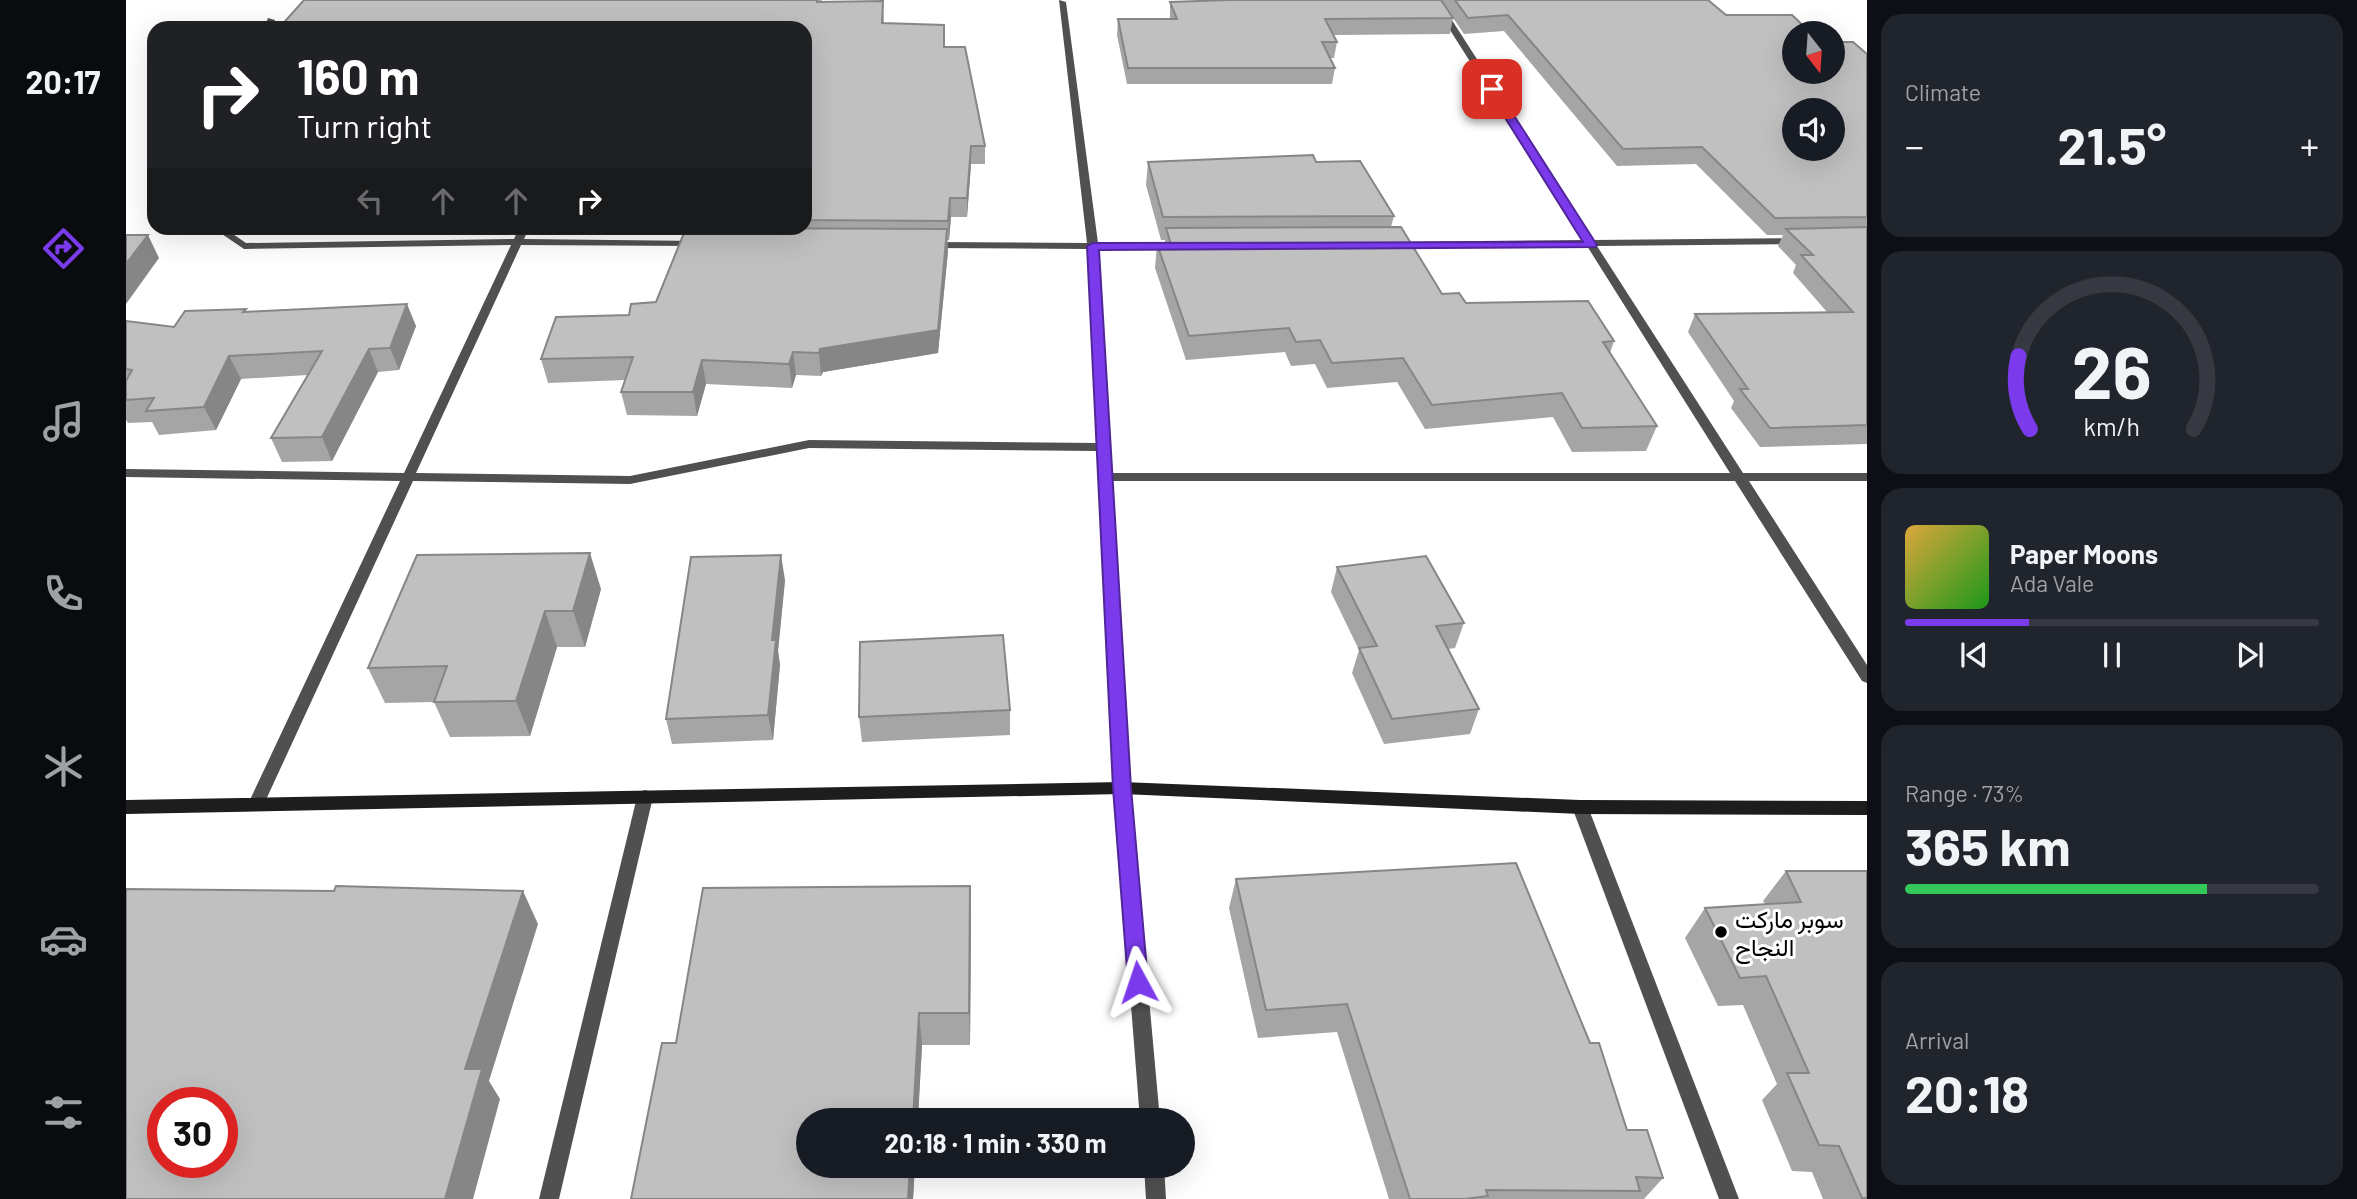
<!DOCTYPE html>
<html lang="en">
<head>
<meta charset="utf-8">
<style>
	:root { --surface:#171b24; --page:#20242c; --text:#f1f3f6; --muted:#9ea1a6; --line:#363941; --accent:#7c3aed }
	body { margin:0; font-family:Barlow,Vazirmatn,sans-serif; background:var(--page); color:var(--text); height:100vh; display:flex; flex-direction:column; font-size:26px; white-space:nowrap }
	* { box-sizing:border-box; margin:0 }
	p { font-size:23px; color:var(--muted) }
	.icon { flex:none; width:38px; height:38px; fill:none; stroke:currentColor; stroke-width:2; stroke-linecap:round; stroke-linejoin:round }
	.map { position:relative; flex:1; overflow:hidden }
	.sheet { display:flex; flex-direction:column; gap:14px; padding:14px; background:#0d0f14; width:490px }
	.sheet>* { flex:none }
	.top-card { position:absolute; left:21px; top:21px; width:665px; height:214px; border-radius:21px; box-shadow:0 7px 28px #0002; background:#202124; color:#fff; overflow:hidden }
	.needle { width:46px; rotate:163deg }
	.fabs { position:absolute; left:1656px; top:21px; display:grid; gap:14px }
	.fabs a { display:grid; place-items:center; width:63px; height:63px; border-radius:50%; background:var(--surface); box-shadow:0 7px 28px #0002; font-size:35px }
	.speed { position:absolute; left:21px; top:1087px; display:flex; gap:14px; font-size:35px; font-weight:700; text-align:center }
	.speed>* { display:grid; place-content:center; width:91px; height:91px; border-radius:50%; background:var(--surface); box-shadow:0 7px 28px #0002; line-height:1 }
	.speed .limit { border:10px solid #d22; background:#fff; color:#111 }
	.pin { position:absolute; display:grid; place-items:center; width:60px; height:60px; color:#fff; margin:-30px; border-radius:14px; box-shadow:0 4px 10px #0006 }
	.me { position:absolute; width:77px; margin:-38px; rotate:355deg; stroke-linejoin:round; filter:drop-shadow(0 0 5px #0008) }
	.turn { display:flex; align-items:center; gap:24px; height:147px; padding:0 35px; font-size:32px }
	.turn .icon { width:91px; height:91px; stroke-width:2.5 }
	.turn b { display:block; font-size:49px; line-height:60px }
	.lanes { display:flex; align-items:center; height:66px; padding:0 35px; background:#0003; justify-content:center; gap:35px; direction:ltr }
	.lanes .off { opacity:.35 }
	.big { font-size:52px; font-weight:700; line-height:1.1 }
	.sheet .card { flex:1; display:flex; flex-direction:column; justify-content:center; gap:10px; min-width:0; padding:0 24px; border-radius:21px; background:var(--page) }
	.sheet .dial { align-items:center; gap:0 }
	.dial svg { height:182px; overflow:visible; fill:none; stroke:var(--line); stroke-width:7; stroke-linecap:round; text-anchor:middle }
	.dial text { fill:var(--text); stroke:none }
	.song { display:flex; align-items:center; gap:21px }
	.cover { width:84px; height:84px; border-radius:10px; background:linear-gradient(135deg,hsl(40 70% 55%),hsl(120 70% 35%)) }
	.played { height:7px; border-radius:4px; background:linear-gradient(90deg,var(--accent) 30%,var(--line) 30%) }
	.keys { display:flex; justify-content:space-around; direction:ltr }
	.heat { display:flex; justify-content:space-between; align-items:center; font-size:38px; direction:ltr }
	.charge { height:10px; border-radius:5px; background:linear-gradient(90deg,#34c759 73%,var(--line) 0) }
	.trip { position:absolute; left:670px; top:1108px; width:399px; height:70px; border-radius:35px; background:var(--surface); box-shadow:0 7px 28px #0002; font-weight:700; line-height:70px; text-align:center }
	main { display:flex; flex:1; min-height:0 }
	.tab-bar { display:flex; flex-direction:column; width:126px; justify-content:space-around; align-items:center; background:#090b0e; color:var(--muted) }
	.tab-bar .icon { width:49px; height:49px }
	.tab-bar .active { color:var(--accent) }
	.tab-bar b { font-size:32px; color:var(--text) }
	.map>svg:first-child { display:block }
</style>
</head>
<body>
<main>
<nav class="tab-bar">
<b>20:17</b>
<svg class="icon active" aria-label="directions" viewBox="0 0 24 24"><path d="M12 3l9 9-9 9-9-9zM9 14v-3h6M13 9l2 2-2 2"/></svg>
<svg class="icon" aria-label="music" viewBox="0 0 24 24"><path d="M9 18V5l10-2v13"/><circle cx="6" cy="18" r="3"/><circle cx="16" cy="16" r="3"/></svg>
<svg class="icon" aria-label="phone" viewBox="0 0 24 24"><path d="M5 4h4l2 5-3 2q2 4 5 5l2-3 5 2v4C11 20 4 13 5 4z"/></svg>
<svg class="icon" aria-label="climate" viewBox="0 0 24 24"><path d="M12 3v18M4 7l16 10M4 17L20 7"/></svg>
<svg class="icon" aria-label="car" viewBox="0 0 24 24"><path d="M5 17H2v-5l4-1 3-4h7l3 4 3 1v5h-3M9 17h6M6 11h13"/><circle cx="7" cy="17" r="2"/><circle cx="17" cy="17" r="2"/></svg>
<svg class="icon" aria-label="filters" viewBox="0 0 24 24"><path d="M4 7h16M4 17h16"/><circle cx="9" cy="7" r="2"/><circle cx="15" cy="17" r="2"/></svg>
</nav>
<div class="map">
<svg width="1741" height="1199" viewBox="0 0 1741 1199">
	<rect width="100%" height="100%" fill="#fff"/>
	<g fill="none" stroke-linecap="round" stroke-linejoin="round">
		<!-- street -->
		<g fill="#505050" fill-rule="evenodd">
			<polygon points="933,0 940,2 972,243 1050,243 1055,246 1050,249 972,249 985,473 1604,473 1461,246 1266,248 1261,245 1266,242 1457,240 1305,0 1313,0 1467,240 1673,238 1678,241 1673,244 1471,246 1617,473 1741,473 1741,481 1623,481 1741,665 1741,683 1736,681 1609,481 986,481 1004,788 1034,1120 1014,1120 988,788 972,451 683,448 504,484 287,481 138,804 136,809 130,811 124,809 122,804 274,481 0,477 0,469 278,473 385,245 118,249 87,228 98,228 120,243 388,239 393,228 403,228 398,239 575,241 575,245 571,246 395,245 290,473 504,476 683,440 971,443 962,249 804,248 799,245 804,242 961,243"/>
			<polygon points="142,18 149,20 146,28 138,28"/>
			<polygon points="519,790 525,792 527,797 433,1199 413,1199 511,797 513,792"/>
			<polygon points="1454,800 1460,802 1462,807 1613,1199 1593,1199 1446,807 1448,802"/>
			<polygon points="1018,1166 1038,1166 1040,1199 1020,1199"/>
		</g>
		<!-- secondary -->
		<polygon fill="#1d1d1d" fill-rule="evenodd" points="996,782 1454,800 1741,801 1741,815 1454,814 996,794 0,814 0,800"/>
	</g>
	<!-- wall -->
	<g fill="#a5a5a5">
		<polygon points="178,0 696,0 695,2 757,1 758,23 819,47 859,146 859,164 845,164 841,217 825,217 823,240 821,240 822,251 812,353 697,372 695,376 670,375 666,388 580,384 571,416 501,415 495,392 499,380 422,383 415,359 530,302 560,228 679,228 679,28 153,28"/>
		<polygon points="1102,0 1582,0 1668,72 1741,54 1741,444 1634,447 1605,408 1608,401 1562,332 1569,314 1701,312 1667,273 1670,265 1652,246 1657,235 1641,235 1570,164 1491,166 1378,31 1338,34 1325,15 1327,18 1324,34 1207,35 1211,42 1208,58 1204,58 1209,68 1206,84 1001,84 991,35 992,19 1044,19 1044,2"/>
		<polygon points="1022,162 1190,162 1268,216 1265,227 1316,294 1340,303 1488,341 1484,353 1531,426 1520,451 1446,452 1427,417 1299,429 1271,382 1201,388 1189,364 1165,366 1159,352 1060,360 1029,268 1031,244 1039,244 1039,240 1035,240 1020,185"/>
		<polygon points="121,312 290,326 273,370 252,372 206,461 156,462 145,438 182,375 115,379 90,430 33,435 26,422 2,423 0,420 0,321 48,327"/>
		<polygon points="1211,567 1338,623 1329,648 1322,649 1353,709 1344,734 1258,744 1226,673 1233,650 1205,592"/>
		<polygon points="659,580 652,651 654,665 647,740 546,744 540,719"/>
		<polygon points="475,589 459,647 431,647 404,736 324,737 308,702 259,703 242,668"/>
		<polygon points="884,710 884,735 736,742 733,717"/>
		<polygon points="1660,871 1741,871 1741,1199 1697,1199 1686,1172 1666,1171 1636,1100 1651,1084 1617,1005 1592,1006 1559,938 1579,908 1639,904 1637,901"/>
		<polygon points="1110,879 1464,1043 1501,1130 1537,1178 1518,1199 1263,1199 1211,1032 1132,1038 1103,908"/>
		<polygon points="844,886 845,920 844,1045 796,1045 787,1199 505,1199 550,1043"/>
	</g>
	<!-- shaded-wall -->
	<g fill="#868686">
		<polygon points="845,146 845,164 841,217 841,198"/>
		<polygon points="824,198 825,217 823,240 822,221"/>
		<polygon points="821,229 822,251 812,353 697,372 695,376 693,353 694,349"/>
		<polygon points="22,235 33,258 0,304 0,264"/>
		<polygon points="281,304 290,326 273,370 264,348"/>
		<polygon points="243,349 252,372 206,461 196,437"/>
		<polygon points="667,352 670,375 666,388 663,364"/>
		<polygon points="103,356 115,379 90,430 78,407"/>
		<polygon points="576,360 580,384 571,416 567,392"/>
		<polygon points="464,553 475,589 459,647 447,611"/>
		<polygon points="655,555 659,580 652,651 654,665 647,740 642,715 646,640"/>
		<polygon points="419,611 431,647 404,736 390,701"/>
		<polygon points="844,886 845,920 844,1045 843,1013"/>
		<polygon points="397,891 412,924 363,1081 374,1099 347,1199 319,1199 339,1069"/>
		<polygon points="793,1013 796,1045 792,1120 787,1120"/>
		<polygon points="784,1166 789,1166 787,1199 782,1199"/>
	</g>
	<!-- building -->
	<g fill="#c0c0c0" stroke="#868686" stroke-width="2" fill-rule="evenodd">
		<polygon points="178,0 691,0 691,2 757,1 756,23 818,25 818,47 839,47 859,146 845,146 841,198 824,198 822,221 679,220 679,28 519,28 522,22 420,22 419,28 153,28"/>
		<polygon points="1102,0 1315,0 1327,18 1199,19 1211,42 1196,42 1209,68 1002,68 992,19 1051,19 1044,2"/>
		<path d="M 1329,0 L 1582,0 L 1600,15 L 1666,15 L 1685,33 L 1668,33 L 1668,72 L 1706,72 L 1706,42 L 1727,42 L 1741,54 L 1741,217 L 1649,218 L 1576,147 L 1497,149 L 1382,15 L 1342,18 ZM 1668,110 L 1706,110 L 1706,149 L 1668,149 Z"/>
		<polygon points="1187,155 1190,162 1234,161 1268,216 1037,217 1022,162"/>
		<polygon points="1275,227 1316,294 1333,293 1340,303 1462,301 1488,341 1477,342 1531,426 1456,428 1436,393 1306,405 1277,358 1206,363 1194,340 1170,342 1163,328 1063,336 1031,244 1045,244 1040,228"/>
		<polygon points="1741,227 1741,425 1644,428 1614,389 1622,389 1569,314 1727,312 1675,255 1687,255 1660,229"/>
		<polygon points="560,228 821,229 812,330 694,349 693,353 667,352 663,364 576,360 567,392 495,392 507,357 415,359 430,317 503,315 505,304 530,302"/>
		<polygon points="0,235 22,235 0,264"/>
		<polygon points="281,304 264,348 243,349 196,437 145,438 196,351 103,356 78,407 20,411 28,398 0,400 0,381 6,370 0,369 0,321 48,327 59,311 120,309 117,312"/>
		<polygon points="464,553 447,611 419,611 390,701 308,702 321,666 242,668 291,555"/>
		<polygon points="655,555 646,640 650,640 642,715 540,719 565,557"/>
		<polygon points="1300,556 1338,623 1310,626 1353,709 1266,719 1233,648 1251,646 1211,567"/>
		<polygon points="877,635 884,710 733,717 734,642"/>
		<polygon points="1390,863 1464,1043 1473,1043 1501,1130 1521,1130 1537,1178 1510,1177 1514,1191 1360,1190 1362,1196 1339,1199 1284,1199 1221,1004 1140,1010 1110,879"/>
		<polygon points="1660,871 1741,871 1741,1198 1736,1198 1713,1146 1693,1145 1661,1073 1683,1073 1640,976 1614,978 1579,908 1675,902"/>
		<path d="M 210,886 L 397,891 L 339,1069 L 356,1069 L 319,1199 L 0,1199 L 0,889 L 208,891 ZM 37,1102 L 96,1102 L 96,1162 L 37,1162 Z"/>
		<polygon points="844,886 843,1013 793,1013 787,1120 682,1120 682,1166 784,1166 782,1199 505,1199 536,1043 550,1043 577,888"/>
	</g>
	<!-- route -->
	<polygon fill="#7c3aed" stroke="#51269a" stroke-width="2" points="1366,86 1371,89 1471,245 1469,247 973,250 1005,788 1022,982 1019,988 1012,991 1005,988 1002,982 987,788 961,246 967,243 1457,242 1361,89"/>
	<!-- markers -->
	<circle fill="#000" stroke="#fff" stroke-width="2.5" cx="1595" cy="932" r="7"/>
	<g text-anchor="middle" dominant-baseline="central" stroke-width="6" stroke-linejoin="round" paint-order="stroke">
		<!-- near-poi labels -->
		<g font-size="24" fill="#000" stroke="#fff" text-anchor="start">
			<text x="1609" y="918">سوبر ماركت<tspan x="1609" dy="28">النجاح</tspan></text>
		</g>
	</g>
</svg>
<div class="fabs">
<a><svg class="needle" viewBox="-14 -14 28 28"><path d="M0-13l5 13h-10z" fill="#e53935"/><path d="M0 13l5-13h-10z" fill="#9ea1a6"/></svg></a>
<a><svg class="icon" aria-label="sound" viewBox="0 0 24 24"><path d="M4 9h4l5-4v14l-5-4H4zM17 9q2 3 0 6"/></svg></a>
</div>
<div class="speed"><div class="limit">30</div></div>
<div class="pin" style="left:1366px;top:89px;background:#d93025"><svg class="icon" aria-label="arrive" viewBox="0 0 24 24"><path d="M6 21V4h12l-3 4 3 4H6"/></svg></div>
<svg class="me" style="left:1012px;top:982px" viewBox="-20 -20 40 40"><path d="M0-17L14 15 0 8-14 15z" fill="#7c3aed" stroke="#fff" stroke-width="4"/></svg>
<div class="trip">20:18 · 1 min · 330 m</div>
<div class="top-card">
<div class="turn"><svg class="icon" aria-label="right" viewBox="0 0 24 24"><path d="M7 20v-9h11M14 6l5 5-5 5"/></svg><div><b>160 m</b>Turn right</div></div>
<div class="lanes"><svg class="icon off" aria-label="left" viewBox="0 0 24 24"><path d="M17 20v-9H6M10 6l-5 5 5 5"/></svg><svg class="icon off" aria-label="ahead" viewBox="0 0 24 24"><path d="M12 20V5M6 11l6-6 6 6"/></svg><svg class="icon off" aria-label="ahead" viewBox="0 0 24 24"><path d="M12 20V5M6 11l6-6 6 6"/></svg><svg class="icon" aria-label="right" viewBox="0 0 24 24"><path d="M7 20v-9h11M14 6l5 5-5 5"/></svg></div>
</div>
</div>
<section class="sheet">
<div class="card"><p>Climate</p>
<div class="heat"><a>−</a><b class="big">21.5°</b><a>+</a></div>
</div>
<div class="card dial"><svg viewBox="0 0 100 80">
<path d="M14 69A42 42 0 1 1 86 69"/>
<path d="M14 69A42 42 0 0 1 9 37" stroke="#7c3aed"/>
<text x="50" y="56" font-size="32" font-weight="700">26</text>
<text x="50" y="72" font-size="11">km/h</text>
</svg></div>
<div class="card">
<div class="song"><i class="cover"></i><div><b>Paper Moons</b><p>Ada Vale</p></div></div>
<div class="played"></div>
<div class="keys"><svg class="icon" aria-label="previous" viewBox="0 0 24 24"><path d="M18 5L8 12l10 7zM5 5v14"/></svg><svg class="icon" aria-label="pause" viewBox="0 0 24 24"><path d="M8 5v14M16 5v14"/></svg><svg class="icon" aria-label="next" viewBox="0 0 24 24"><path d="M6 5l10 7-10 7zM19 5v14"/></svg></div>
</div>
<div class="card"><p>Range · 73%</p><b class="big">365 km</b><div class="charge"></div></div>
<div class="card"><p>Arrival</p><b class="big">20:18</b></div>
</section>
</main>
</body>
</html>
